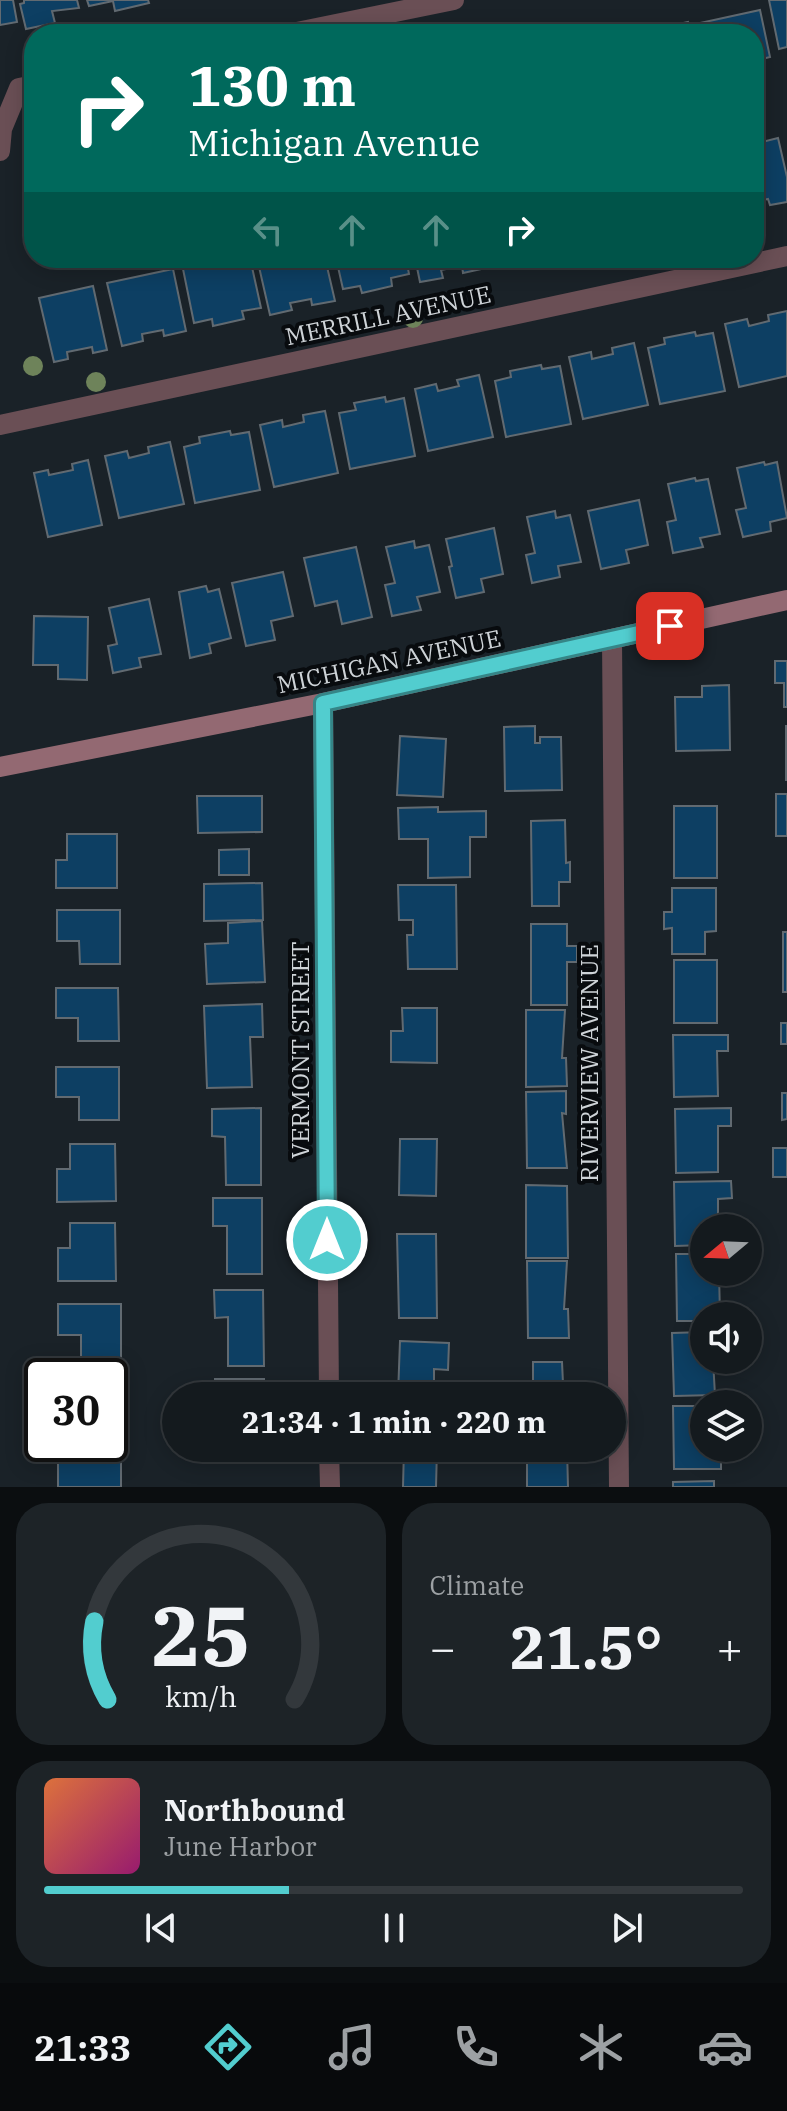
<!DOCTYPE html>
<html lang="en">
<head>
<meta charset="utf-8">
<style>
	:root { --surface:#141a1e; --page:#1d2327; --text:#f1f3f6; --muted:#9da1a4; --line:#33383c; --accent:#52cdcf }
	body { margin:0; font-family:"IBM Plex Serif",serif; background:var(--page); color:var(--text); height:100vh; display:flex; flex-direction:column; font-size:30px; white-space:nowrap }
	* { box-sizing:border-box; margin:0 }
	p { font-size:26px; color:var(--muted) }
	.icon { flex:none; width:44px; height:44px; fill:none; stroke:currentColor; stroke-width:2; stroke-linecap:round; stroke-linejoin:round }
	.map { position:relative; height:1487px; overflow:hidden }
	.sheet { display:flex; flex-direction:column; gap:16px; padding:16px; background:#0b0e10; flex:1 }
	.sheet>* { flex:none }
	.top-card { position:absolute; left:24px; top:24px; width:740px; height:244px; border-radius:32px; box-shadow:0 4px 20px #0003,0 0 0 2px var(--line); background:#00695c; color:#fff; overflow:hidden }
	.needle { width:52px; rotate:251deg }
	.fabs { position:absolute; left:690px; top:1214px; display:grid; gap:16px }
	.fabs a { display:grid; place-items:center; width:72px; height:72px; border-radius:50%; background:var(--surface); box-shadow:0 4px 20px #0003,0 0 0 2px var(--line); font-size:40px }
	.speed { position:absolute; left:24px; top:1358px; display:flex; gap:16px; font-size:40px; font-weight:700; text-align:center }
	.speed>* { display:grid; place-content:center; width:104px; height:104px; border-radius:50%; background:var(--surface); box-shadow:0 4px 20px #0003,0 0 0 2px var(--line); line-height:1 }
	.speed .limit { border:4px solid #111; border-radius:12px; background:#fff; color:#111 }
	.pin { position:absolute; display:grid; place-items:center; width:68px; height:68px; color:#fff; margin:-34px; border-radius:16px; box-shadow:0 4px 12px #0006 }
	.me { position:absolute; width:88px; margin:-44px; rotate:0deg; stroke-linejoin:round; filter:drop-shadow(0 0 6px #0008) }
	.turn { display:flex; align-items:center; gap:28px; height:168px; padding:0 32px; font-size:36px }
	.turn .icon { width:104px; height:104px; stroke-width:2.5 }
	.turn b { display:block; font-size:56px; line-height:68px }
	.lanes { display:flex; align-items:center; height:76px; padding:0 32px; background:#0003; justify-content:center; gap:40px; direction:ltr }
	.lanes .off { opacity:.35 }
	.big { font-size:60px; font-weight:700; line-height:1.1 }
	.sheet .widget { flex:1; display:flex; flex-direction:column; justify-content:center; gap:12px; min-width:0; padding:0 28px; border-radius:32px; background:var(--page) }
	.sheet .dial { align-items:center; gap:0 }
	.dial svg { height:208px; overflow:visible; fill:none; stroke:var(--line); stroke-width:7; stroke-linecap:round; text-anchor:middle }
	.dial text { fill:var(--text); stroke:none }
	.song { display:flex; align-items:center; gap:24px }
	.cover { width:96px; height:96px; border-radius:12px; background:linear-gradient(135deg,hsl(20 70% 55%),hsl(320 70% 35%)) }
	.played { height:8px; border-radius:4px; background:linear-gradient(90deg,var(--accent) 35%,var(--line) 35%) }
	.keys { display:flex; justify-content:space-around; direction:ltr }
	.heat { display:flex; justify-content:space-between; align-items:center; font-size:44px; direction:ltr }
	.sheet .tiles { flex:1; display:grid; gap:16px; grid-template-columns:1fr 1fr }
	.widget:last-child { grid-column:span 2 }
	.trip { position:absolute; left:162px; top:1382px; width:464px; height:80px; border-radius:40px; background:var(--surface); box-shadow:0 4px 20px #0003,0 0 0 2px var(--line); font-weight:700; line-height:80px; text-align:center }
	.menu { display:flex; height:128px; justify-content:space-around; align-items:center; background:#080a0c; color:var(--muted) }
	.menu .icon { width:56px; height:56px }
	.menu .current { color:var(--accent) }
	.menu b { font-size:36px; color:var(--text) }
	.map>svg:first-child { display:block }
</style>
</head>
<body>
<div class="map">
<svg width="787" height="1487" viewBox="0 0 787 1487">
	<rect width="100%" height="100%" fill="#1a2228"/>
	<!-- building -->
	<g fill="#0d3f63" stroke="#616a71" stroke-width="2">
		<polygon points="0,0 13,0 17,22 0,25"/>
		<polygon points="24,0 77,0 79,8 52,11 55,23 26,29 20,4 24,3"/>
		<polygon points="87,0 148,0 149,3 115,11 113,1 89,6"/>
		<polygon points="769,0 787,0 787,47 779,49"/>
		<polygon points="760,10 770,57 754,61 754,34 702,34 700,23"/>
		<polygon points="688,22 691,34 634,34"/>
		<polygon points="614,29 615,34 589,34"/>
		<polygon points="778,138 787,177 787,202 770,205 768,199 754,202 754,144"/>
		<polygon points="235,258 250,258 261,308 242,311 244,319 213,326 212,319 194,323 183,269"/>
		<polygon points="257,258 325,258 335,301 312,305 311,299 290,303 292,310 270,315"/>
		<polygon points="336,258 406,258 409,274 391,278 392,286 362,293 360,286 343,289"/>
		<polygon points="415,258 483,258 486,268 463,273 462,266 441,270 443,278 420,282"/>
		<polygon points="173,269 186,331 164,336 163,330 142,334 143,341 122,346 107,283"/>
		<polygon points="93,286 107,350 93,353 92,347 67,352 68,359 54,362 39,298"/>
		<polygon points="787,311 787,376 739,387 725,324 747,319 749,326 769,321 768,315"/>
		<polygon points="695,332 696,336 713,333 725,391 660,404 648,348 665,344 664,338"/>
		<polygon points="634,343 648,405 583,419 569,357 591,352 592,359 613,354 612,348"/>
		<polygon points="541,365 542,369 560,366 571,424 506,437 495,381 511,377 510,371"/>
		<polygon points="479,375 493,437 428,451 415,389 436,384 438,391 459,386 457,380"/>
		<polygon points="385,397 386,402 404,398 415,456 350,469 339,413 356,410 354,403"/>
		<polygon points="325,411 338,473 274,487 260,425 282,420 283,427 304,422 303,415"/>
		<polygon points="230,431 231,435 249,432 260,490 195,503 184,447 200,443 199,437"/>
		<polygon points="170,442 184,504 119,518 105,456 127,451 129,458 149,453 148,447"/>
		<polygon points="88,460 102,525 48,537 34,473 48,470 49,475 73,470 72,464"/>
		<polygon points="764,462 765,465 777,462 787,518 770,522 771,531 743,537 736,510 746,508 737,468"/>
		<polygon points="695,478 696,481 708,479 720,534 700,538 703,547 673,553 667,522 676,520 668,484"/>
		<polygon points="639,500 648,545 626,550 629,563 601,569 588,511"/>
		<polygon points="555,511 556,518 570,515 581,562 558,566 560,577 532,583 526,555 535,553 527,517"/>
		<polygon points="494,528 503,574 481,579 484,592 456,598 449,567 452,566 446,539"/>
		<polygon points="414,541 415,548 429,545 440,592 417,597 421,610 392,616 385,585 395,583 386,547"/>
		<polygon points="356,547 372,617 342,624 337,601 315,606 304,558"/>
		<polygon points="283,572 293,616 271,621 275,640 246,646 232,583"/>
		<polygon points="206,586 208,592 219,589 231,638 209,644 211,653 190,658 179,592"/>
		<polygon points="149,599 161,654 139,658 141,667 113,673 108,646 117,644 109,608"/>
		<polygon points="34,616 88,617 87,680 58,679 58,665 33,665"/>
		<polygon points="775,661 787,661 787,707 784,707 784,683 775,683"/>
		<polygon points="729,685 730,750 676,751 675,697 702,697 702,686"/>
		<polygon points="535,726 535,743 540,743 540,737 561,737 562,790 505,791 504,727"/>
		<rect x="786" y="726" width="1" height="54"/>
		<polygon points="400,736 446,739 443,797 397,795"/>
		<rect x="776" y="794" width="11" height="42"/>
		<polygon points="197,796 262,796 262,832 198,833"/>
		<rect x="674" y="806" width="43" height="72"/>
		<polygon points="438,807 438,812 486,811 486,837 470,837 470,877 428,878 428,839 399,839 398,808"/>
		<polygon points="565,820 566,863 570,862 570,882 559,882 559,906 532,906 531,821"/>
		<polygon points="67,834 117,834 117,888 56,888 56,860 67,860"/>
		<polygon points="249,849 249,875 219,875 219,850"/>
		<polygon points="262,883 263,920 204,921 204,884"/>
		<polygon points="398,885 456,885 457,969 408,969 407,935 413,935 413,920 399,920"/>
		<polygon points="672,888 716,888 716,931 705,932 705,954 672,954 672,928 664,929 664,912 672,912"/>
		<polygon points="57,910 120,910 120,964 80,964 79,941 57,941"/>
		<polygon points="262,921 265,982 207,984 205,944 228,943 228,923"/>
		<polygon points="531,924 567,924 567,946 577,946 577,962 567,962 567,1005 531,1005"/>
		<rect x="783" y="932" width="4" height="60"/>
		<rect x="674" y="960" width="43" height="63"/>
		<polygon points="56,988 118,988 119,1041 78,1041 78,1018 56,1018"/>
		<polygon points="262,1004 263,1037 250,1037 252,1087 207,1088 204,1006"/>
		<polygon points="402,1008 437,1008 437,1063 391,1062 391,1031 403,1031"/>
		<polygon points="526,1010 565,1010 562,1058 566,1058 567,1086 526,1087"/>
		<rect x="781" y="1023" width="6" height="21"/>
		<polygon points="673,1035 728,1035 728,1051 717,1051 718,1096 674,1097"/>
		<polygon points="56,1067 119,1067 119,1120 79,1120 79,1097 56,1097"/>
		<polygon points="566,1091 566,1114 562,1113 567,1168 527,1168 526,1092"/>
		<polygon points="782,1093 787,1093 787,1119 782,1120"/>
		<polygon points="261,1108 261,1185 226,1185 225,1137 212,1136 212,1109"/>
		<polygon points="731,1108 731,1126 718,1126 718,1172 676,1173 675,1109"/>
		<polygon points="400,1139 437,1139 436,1196 399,1195"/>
		<polygon points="70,1144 115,1144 116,1201 57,1202 57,1169 70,1169"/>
		<rect x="773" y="1148" width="14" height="29"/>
		<polygon points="731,1181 732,1198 718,1199 718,1228 704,1228 704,1245 675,1246 674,1182"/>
		<polygon points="526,1185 567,1186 568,1258 526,1258"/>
		<polygon points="213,1198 262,1198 262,1274 227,1274 227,1226 213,1226"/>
		<polygon points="70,1223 115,1223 116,1281 58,1281 58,1248 70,1248"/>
		<polygon points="397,1234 436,1234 437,1318 399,1318"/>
		<polygon points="676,1254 704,1254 704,1272 719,1272 720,1316 704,1316 704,1321 677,1321"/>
		<polygon points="527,1261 567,1261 564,1309 568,1309 569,1338 528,1338"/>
		<polygon points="214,1290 263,1290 264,1366 228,1366 228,1317 215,1318"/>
		<polygon points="58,1304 121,1304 121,1358 81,1358 81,1335 58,1335"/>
		<polygon points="704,1332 704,1360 713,1360 715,1395 674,1396 672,1333"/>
		<polygon points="400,1341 449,1343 448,1370 434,1369 434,1396 398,1395"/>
		<polygon points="533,1362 562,1362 563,1383 571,1383 571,1396 529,1396 529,1383 533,1383"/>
		<rect x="215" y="1379" width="49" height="17"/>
		<rect x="110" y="1381" width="11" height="54"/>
		<polygon points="673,1406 704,1406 704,1448 721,1448 721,1469 674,1469"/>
		<polygon points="228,1448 264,1448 263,1455 228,1455"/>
		<polygon points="404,1448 437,1448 436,1487 403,1487"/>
		<polygon points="527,1448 567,1448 568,1487 527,1487"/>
		<rect x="58" y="1462" width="63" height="25"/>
		<polygon points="714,1481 714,1487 673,1487 673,1482"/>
	</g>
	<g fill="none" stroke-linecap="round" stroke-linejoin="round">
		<!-- street -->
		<g stroke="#6a4f55" stroke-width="20">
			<polyline points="287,34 454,0"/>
			<polyline points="0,151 2,129 19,88 34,85"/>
			<polyline points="0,425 787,256"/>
			<polyline points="612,639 619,1487"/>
			<polyline points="323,703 329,1396"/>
			<polyline points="329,1448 330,1487"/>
		</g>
		<!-- secondary -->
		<polyline stroke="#936972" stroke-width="20" points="0,767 323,703 787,600"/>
	</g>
	<!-- trees -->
	<g fill="#6e835a">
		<circle cx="413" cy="318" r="10"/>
		<circle cx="33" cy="366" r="10"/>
		<circle cx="96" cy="382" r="10"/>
	</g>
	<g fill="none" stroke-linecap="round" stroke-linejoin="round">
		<defs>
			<polyline id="route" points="327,1240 323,703 670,626"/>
		</defs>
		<!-- route casing -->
		<use href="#route" stroke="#358587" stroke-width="20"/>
		<!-- route -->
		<use href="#route" stroke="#52cdcf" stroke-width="14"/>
	</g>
	<g text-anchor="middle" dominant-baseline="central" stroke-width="8" stroke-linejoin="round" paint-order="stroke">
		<!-- street labels -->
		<g font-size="24" fill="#ced3d7" stroke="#080b0e">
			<text transform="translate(388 315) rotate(-12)">MERRILL AVENUE</text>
			<text transform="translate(389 661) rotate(-12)">MICHIGAN AVENUE</text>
			<text transform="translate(300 1050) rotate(-90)">VERMONT STREET</text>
			<text transform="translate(589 1063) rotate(-90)">RIVERVIEW AVENUE</text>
		</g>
	</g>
</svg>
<div class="fabs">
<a><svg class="needle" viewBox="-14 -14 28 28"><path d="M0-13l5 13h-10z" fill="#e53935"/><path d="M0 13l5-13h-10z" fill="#9da1a4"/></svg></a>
<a><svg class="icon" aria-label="sound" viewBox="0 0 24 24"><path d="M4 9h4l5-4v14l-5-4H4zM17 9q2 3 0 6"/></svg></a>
<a><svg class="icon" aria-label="layers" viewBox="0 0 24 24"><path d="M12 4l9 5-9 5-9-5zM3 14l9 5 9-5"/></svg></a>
</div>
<div class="speed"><div class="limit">30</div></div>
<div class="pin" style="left:670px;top:626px;background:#d93025"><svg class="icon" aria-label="arrive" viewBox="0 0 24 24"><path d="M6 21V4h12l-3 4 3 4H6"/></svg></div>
<svg class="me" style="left:327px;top:1240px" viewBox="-20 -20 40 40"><circle r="17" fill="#52cdcf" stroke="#fff" stroke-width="3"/><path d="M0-11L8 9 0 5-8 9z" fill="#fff"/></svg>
<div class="trip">21:34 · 1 min · 220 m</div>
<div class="top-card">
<div class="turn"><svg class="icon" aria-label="right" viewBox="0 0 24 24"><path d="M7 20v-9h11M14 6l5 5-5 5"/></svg><div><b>130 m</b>Michigan Avenue</div></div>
<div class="lanes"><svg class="icon off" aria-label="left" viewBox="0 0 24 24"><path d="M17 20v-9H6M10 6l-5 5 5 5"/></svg><svg class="icon off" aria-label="ahead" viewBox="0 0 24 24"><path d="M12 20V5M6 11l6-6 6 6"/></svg><svg class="icon off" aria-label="ahead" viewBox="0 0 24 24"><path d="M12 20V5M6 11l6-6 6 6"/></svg><svg class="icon" aria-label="right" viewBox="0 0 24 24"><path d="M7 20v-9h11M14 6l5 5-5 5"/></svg></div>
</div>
</div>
<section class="sheet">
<div class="tiles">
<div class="widget dial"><svg viewBox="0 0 100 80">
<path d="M14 69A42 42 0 1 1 86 69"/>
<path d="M14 69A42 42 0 0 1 9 39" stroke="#52cdcf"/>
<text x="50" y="56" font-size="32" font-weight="700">25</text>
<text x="50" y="72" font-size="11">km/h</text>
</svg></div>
<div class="widget"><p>Climate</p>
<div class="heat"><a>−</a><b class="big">21.5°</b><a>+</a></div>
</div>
<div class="widget">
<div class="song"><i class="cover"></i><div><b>Northbound</b><p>June Harbor</p></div></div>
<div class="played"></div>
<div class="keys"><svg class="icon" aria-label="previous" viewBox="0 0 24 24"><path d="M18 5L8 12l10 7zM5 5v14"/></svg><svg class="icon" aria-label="pause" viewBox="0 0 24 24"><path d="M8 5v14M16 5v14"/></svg><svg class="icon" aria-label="next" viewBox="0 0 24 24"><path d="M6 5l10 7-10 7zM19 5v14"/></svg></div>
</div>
</div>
</section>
<nav class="menu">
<b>21:33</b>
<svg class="icon current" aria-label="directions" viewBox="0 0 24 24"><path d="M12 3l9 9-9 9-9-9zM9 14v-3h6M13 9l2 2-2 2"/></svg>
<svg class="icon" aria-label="music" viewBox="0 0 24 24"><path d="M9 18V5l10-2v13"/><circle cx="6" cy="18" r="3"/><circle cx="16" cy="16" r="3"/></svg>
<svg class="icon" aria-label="phone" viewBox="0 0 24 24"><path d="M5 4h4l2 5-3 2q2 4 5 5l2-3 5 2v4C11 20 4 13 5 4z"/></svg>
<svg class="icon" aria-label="climate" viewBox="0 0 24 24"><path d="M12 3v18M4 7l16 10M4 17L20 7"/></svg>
<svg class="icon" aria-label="car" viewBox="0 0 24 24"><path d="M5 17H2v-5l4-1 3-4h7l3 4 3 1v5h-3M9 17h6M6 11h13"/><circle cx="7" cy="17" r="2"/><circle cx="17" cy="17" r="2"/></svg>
</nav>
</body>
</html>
